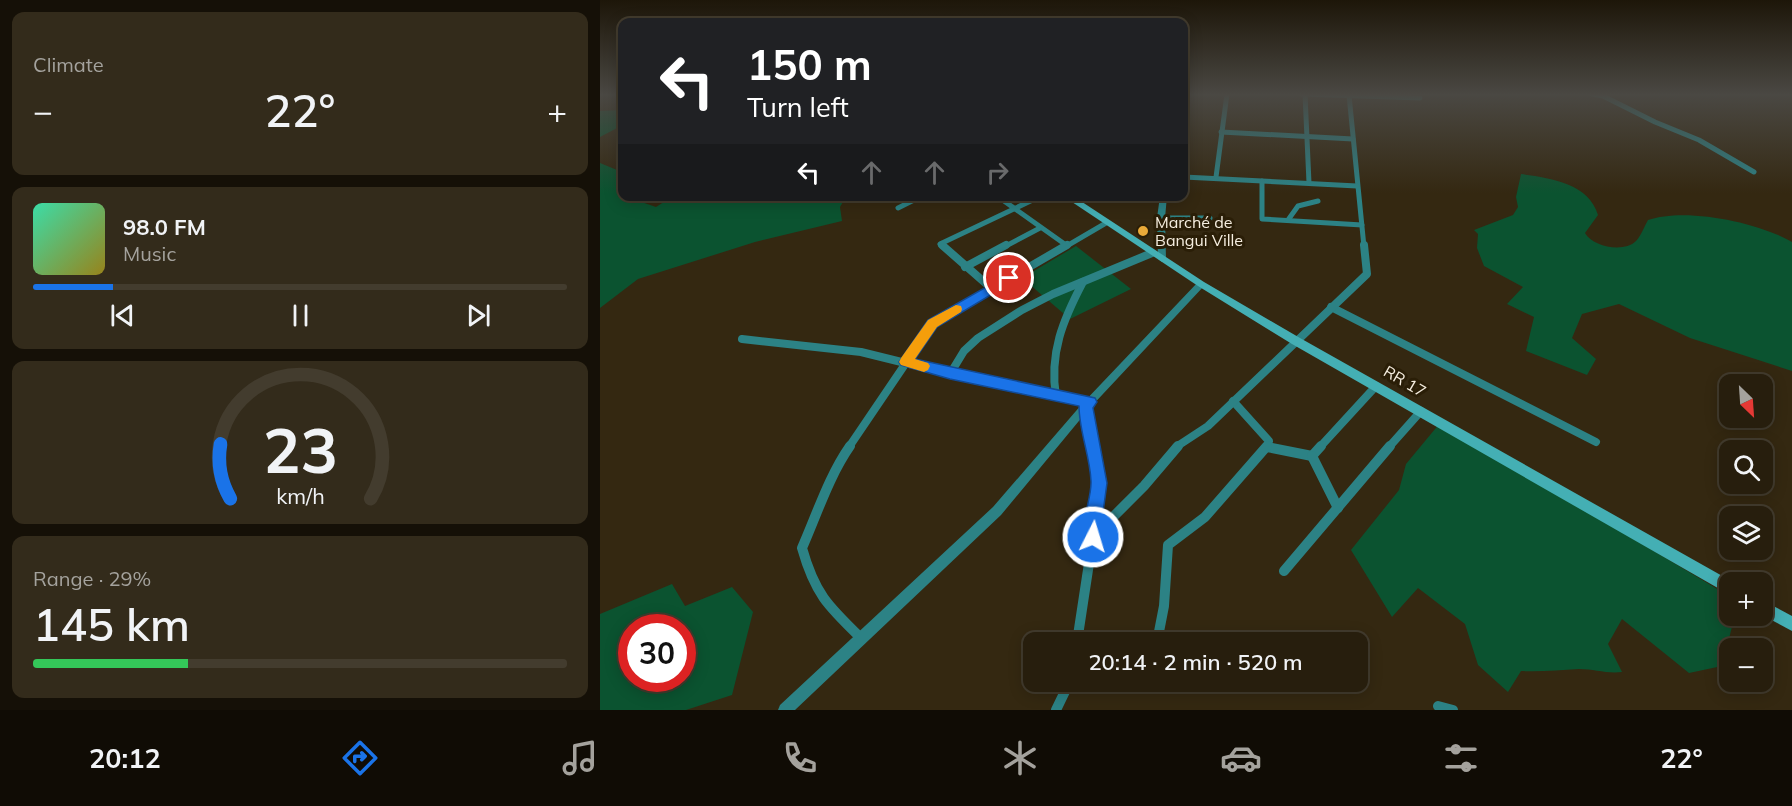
<!DOCTYPE html>
<html lang="en">
<head>
<meta charset="utf-8">
<style>
	:root { --surface:#271e0d; --page:#332b1b; --text:#f1f3f6; --muted:#a4a29d; --line:#433c2e; --accent:#1a73e8 }
	body { margin:0; font-family:Mulish,sans-serif; background:var(--page); color:var(--text); height:100vh; display:flex; flex-direction:column; font-size:22px; white-space:nowrap }
	* { box-sizing:border-box; margin:0 }
	p { font-size:20px; color:var(--muted) }
	.icon { flex:none; width:33px; height:33px; fill:none; stroke:currentColor; stroke-width:2; stroke-linecap:round; stroke-linejoin:round }
	.map { position:relative; flex:1; overflow:hidden }
	.panel { display:flex; flex-direction:column; gap:12px; padding:12px; background:#151007; width:600px }
	.panel>* { flex:none }
	.banner { position:absolute; left:18px; top:18px; width:570px; height:183px; border-radius:12px; box-shadow:0 3px 15px #0003,0 0 0 2px var(--line); background:#202124; color:#fff; overflow:hidden }
	.needle { width:39px; rotate:155deg }
	.fabs { position:absolute; left:1119px; top:374px; display:grid; gap:12px }
	.fabs a { display:grid; place-items:center; width:54px; height:54px; border-radius:12px; background:var(--surface); box-shadow:0 3px 15px #0003,0 0 0 2px var(--line); font-size:30px }
	.speed { position:absolute; left:18px; top:614px; display:flex; gap:12px; font-size:30px; font-weight:700; text-align:center }
	.speed>* { display:grid; place-content:center; width:78px; height:78px; border-radius:50%; background:var(--surface); box-shadow:0 3px 15px #0003,0 0 0 2px var(--line); line-height:1 }
	.speed .limit { border:9px solid #d22; background:#fff; color:#111 }
	.pin { position:absolute; display:grid; place-items:center; width:51px; height:51px; color:#fff; margin:-26px; border:3px solid #fff; border-radius:50%; box-shadow:0 2px 6px #0007 }
	.me { position:absolute; width:66px; margin:-33px; rotate:5deg; stroke-linejoin:round; filter:drop-shadow(0 0 4px #0008) }
	.turn { display:flex; align-items:center; gap:21px; height:126px; padding:0 30px; font-size:27px }
	.turn .icon { width:78px; height:78px; stroke-width:2.5 }
	.turn b { display:block; font-size:42px; line-height:51px }
	.lanes { display:flex; align-items:center; height:57px; padding:0 30px; background:#0003; justify-content:center; gap:30px; direction:ltr }
	.lanes .off { opacity:.35 }
	.big { font-size:45px; font-weight:600; line-height:1.1 }
	.panel .card { flex:1; display:flex; flex-direction:column; justify-content:center; gap:9px; min-width:0; padding:0 21px; border-radius:12px; background:var(--page) }
	.panel .dial { align-items:center; gap:0 }
	.dial svg { height:156px; overflow:visible; fill:none; stroke:var(--line); stroke-width:7; stroke-linecap:round; text-anchor:middle }
	.dial text { fill:var(--text); stroke:none }
	.song { display:flex; align-items:center; gap:18px }
	.cover { width:72px; height:72px; border-radius:9px; background:linear-gradient(135deg,hsl(160 70% 55%),hsl(50 70% 35%)) }
	.played { height:6px; border-radius:3px; background:linear-gradient(90deg,var(--accent) 15%,var(--line) 15%) }
	.keys { display:flex; justify-content:space-around; direction:ltr }
	.heat { display:flex; justify-content:space-between; align-items:center; font-size:33px; direction:ltr }
	.charge { height:9px; border-radius:4px; background:linear-gradient(90deg,#34c759 29%,var(--line) 0) }
	.trip { position:absolute; left:423px; top:632px; width:345px; height:60px; border-radius:12px; background:var(--surface); box-shadow:0 3px 15px #0003,0 0 0 2px var(--line); font-weight:600; line-height:60px; text-align:center }
	.tabs { display:flex; height:96px; justify-content:space-around; align-items:center; background:#100c05; color:var(--muted) }
	.tabs .icon { width:42px; height:42px }
	.tabs .active { color:var(--accent) }
	.tabs b { font-size:27px; color:var(--text) }
	main { display:flex; flex:1; min-height:0 }
	.map>svg:first-child { display:block }
</style>
</head>
<body>
<main>
<section class="panel">
<div class="card"><p>Climate</p>
<div class="heat"><a>−</a><b class="big">22°</b><a>+</a></div>
</div>
<div class="card">
<div class="song"><i class="cover"></i><div><b>98.0 FM</b><p>Music</p></div></div>
<div class="played"></div>
<div class="keys"><svg class="icon" aria-label="previous" viewBox="0 0 24 24"><path d="M18 5L8 12l10 7zM5 5v14"/></svg><svg class="icon" aria-label="pause" viewBox="0 0 24 24"><path d="M8 5v14M16 5v14"/></svg><svg class="icon" aria-label="next" viewBox="0 0 24 24"><path d="M6 5l10 7-10 7zM19 5v14"/></svg></div>
</div>
<div class="card dial"><svg viewBox="0 0 100 80">
<path d="M14 69A42 42 0 1 1 86 69"/>
<path d="M14 69A42 42 0 0 1 9 41" stroke="#1a73e8"/>
<text x="50" y="56" font-size="32" font-weight="700">23</text>
<text x="50" y="72" font-size="11">km/h</text>
</svg></div>
<div class="card"><p>Range · 29%</p><b class="big">145 km</b><div class="charge"></div></div>
</section>
<div class="map">
<svg width="1192" height="710" viewBox="0 0 1192 710">
	<rect width="100%" height="100%" fill="#342811"/>
	<!-- green -->
	<g fill="#0b5330" fill-rule="evenodd">
		<polygon points="22,110 19,127 0,137 0,111"/>
		<polygon points="0,163 22,172 21,195 56,207 73,196 246,197 240,207 242,221 155,242 38,279 0,308"/>
		<path d="M 921,174 C 950,178 989,183 998,215 L 985,233 C 993,247 1024,253 1036,241 C 1041,236 1044,227 1048,220 C 1085,207 1158,222 1192,242 L 1192,371 L 1090,338 L 1019,304 L 982,314 L 972,338 L 996,359 L 987,375 L 926,351 L 934,317 L 907,304 L 923,287 L 884,266 L 877,248 L 878,234 L 874,230 L 913,215 L 918,207 L 916,197 Z"/>
		<polygon points="476,246 531,289 470,319 422,278"/>
		<path d="M 840,423 L 1129,596 L 1130,615 L 1135,615 L 1122,666 L 1089,673 L 1022,619 L 1008,644 L 1022,672 C 1007,674 994,669 979,669 C 959,670 941,672 921,671 L 908,692 L 878,665 L 865,624 L 818,588 L 792,617 L 751,550 L 799,490 L 806,464 Z"/>
		<path d="M 72,584 L 85,606 L 132,587 L 153,612 L 132,695 L 86,710 L 0,710 L 0,614 ZM 32,627 L 82,627 L 82,678 L 32,678 Z"/>
	</g>
	<g fill="none" stroke-linecap="round" stroke-linejoin="round">
		<!-- minor-far2 -->
		<g stroke="#2c8285" stroke-width="5">
			<polyline points="702,94 820,98"/>
			<polyline points="705,94 709,183"/>
			<polyline points="992,94 1003,96 1055,122 1099,140 1154,172"/>
			<polyline points="749,95 764,247"/>
			<polyline points="621,132 753,139"/>
			<polyline points="584,177 757,186"/>
			<polyline points="616,177 627,94"/>
			<polyline points="662,181 662,219 762,225"/>
			<polyline points="397,196 466,245"/>
			<polyline points="298,208 322,196"/>
			<polyline points="561,218 610,218"/>
			<polyline points="688,220 698,206 718,201"/>
			<polyline points="343,247 340,244 441,196"/>
			<polyline points="404,247 440,228"/>
			<polyline points="465,247 506,223"/>
		</g>
		<!-- minor-far1 -->
		<g stroke="#2c8285" stroke-width="8">
			<polyline points="342,245 391,288"/>
			<polyline points="365,267 406,245"/>
			<polyline points="731,307 996,442"/>
			<polyline points="142,339 261,352 350,374 489,402"/>
			<polyline points="350,374 364,351 378,338 422,310 453,294 552,253"/>
			<path d="M 456,397 C 449,353 463,320 483,282"/>
			<polyline points="633,401 669,441 667,447"/>
			<polyline points="485,407 493,447"/>
			<polyline points="249,447 333,323 467,245"/>
			<polyline points="576,447 608,426 767,274 764,245"/>
			<polyline points="720,447 776,386"/>
			<polyline points="789,447 821,411"/>
		</g>
		<!-- minor -->
		<g stroke="#2c8285" stroke-width="10">
			<path d="M 250,446 C 229,476 217,514 202,548 C 215,594 228,606 261,638"/>
			<polyline points="667,447 712,456"/>
			<polyline points="712,456 721,446"/>
			<polyline points="712,456 738,508"/>
			<polyline points="493,537 544,486 578,446"/>
			<polyline points="684,571 790,446"/>
			<polyline points="477,642 493,537 494,514 500,487 492,446"/>
			<polyline points="557,642 564,606 568,545 605,517 667,446"/>
			<polyline points="838,706 853,710"/>
			<polyline points="456,710 470,681"/>
		</g>
		<!-- tertiary -->
		<g fill="#2c8285" fill-rule="evenodd">
			<polygon points="584,94 588,94 587,102 584,104"/>
			<polygon points="560,196 567,196 565,218 566,259 562,262 558,259 557,218"/>
			<polygon points="601,281 605,284 604,286 488,410 401,515 195,710 178,710 180,705 393,507 482,404 598,282"/>
		</g>
		<!-- secondary -->
		<g fill="#44afb4" fill-rule="evenodd">
			<polygon points="463,196 473,196 604,282 700,338 1133,582 1130,582 1130,595 692,344 598,286"/>
			<polygon points="1162,600 1192,616 1192,631 1162,615"/>
		</g>
	</g>
	<!-- sky -->
	<linearGradient id="sky" x2="0" y2="1"><stop stop-color="#1d1609"/><stop offset="0.49" stop-color="#4a4843"/><stop offset="1" stop-color="#4a4843" stop-opacity="0"/></linearGradient>
	<rect width="1192" height="193" fill="url(#sky)"/>
	<!-- route -->
	<path fill="#1a73e8" stroke="#114b97" stroke-width="1.5" d="M 409,274 L 414,275 L 414,281 L 337,327 L 315,359 L 495,398 L 497,402 L 493,408 L 507,483 L 499,542 L 493,545 L 487,542 C 478,523 492,501 491,481 C 490,456 479,431 479,406 L 350,379 L 301,365 L 299,362 L 328,320 Z"/>
	<!-- slow -->
	<polygon fill="#f59e0b" points="356,305 361,306 362,309 361,312 337,327 315,359 328,363 330,366 328,370 324,372 301,365 299,362 301,358 328,320"/>
	<!-- markers -->
	<circle fill="#eaaa39" stroke="#2a1e07" stroke-width="2" cx="543" cy="231" r="6"/>
	<g text-anchor="middle" dominant-baseline="central" stroke-width="6" stroke-linejoin="round" paint-order="stroke">
		<!-- poi labels -->
		<g font-size="16" fill="#f6eee0" stroke="#2a1e07" text-anchor="start">
			<text x="555" y="222">Marché de<tspan x="555" dy="18">Bangui Ville</tspan></text>
		</g>
		<!-- street labels -->
		<g font-size="16" fill="#f6eee0" stroke="#2a1e07">
			<text transform="translate(805 381) rotate(30)">RR 17</text>
		</g>
	</g>
</svg>
<div class="fabs">
<a><svg class="needle" viewBox="-14 -14 28 28"><path d="M0-13l5 13h-10z" fill="#e53935"/><path d="M0 13l5-13h-10z" fill="#a4a29d"/></svg></a>
<a><svg class="icon" aria-label="search" viewBox="0 0 24 24"><circle cx="10" cy="10" r="6"/><path d="M15 15l6 6"/></svg></a>
<a><svg class="icon" aria-label="layers" viewBox="0 0 24 24"><path d="M12 4l9 5-9 5-9-5zM3 14l9 5 9-5"/></svg></a>
<a>+</a>
<a>−</a>
</div>
<div class="speed"><div class="limit">30</div></div>
<div class="pin" style="left:409px;top:278px;background:#d93025"><svg class="icon" aria-label="arrive" viewBox="0 0 24 24"><path d="M6 21V4h12l-3 4 3 4H6"/></svg></div>
<svg class="me" style="left:493px;top:537px" viewBox="-20 -20 40 40"><circle r="17" fill="#1a73e8" stroke="#fff" stroke-width="3"/><path d="M0-11L8 9 0 5-8 9z" fill="#fff"/></svg>
<div class="trip">20:14 · 2 min · 520 m</div>
<div class="banner">
<div class="turn"><svg class="icon" aria-label="left" viewBox="0 0 24 24"><path d="M17 20v-9H6M10 6l-5 5 5 5"/></svg><div><b>150 m</b>Turn left</div></div>
<div class="lanes"><svg class="icon" aria-label="left" viewBox="0 0 24 24"><path d="M17 20v-9H6M10 6l-5 5 5 5"/></svg><svg class="icon off" aria-label="ahead" viewBox="0 0 24 24"><path d="M12 20V5M6 11l6-6 6 6"/></svg><svg class="icon off" aria-label="ahead" viewBox="0 0 24 24"><path d="M12 20V5M6 11l6-6 6 6"/></svg><svg class="icon off" aria-label="right" viewBox="0 0 24 24"><path d="M7 20v-9h11M14 6l5 5-5 5"/></svg></div>
</div>
</div>
</main>
<nav class="tabs">
<b>20:12</b>
<svg class="icon active" aria-label="directions" viewBox="0 0 24 24"><path d="M12 3l9 9-9 9-9-9zM9 14v-3h6M13 9l2 2-2 2"/></svg>
<svg class="icon" aria-label="music" viewBox="0 0 24 24"><path d="M9 18V5l10-2v13"/><circle cx="6" cy="18" r="3"/><circle cx="16" cy="16" r="3"/></svg>
<svg class="icon" aria-label="phone" viewBox="0 0 24 24"><path d="M5 4h4l2 5-3 2q2 4 5 5l2-3 5 2v4C11 20 4 13 5 4z"/></svg>
<svg class="icon" aria-label="climate" viewBox="0 0 24 24"><path d="M12 3v18M4 7l16 10M4 17L20 7"/></svg>
<svg class="icon" aria-label="car" viewBox="0 0 24 24"><path d="M5 17H2v-5l4-1 3-4h7l3 4 3 1v5h-3M9 17h6M6 11h13"/><circle cx="7" cy="17" r="2"/><circle cx="17" cy="17" r="2"/></svg>
<svg class="icon" aria-label="filters" viewBox="0 0 24 24"><path d="M4 7h16M4 17h16"/><circle cx="9" cy="7" r="2"/><circle cx="15" cy="17" r="2"/></svg>
<b>22°</b>
</nav>
</body>
</html>
